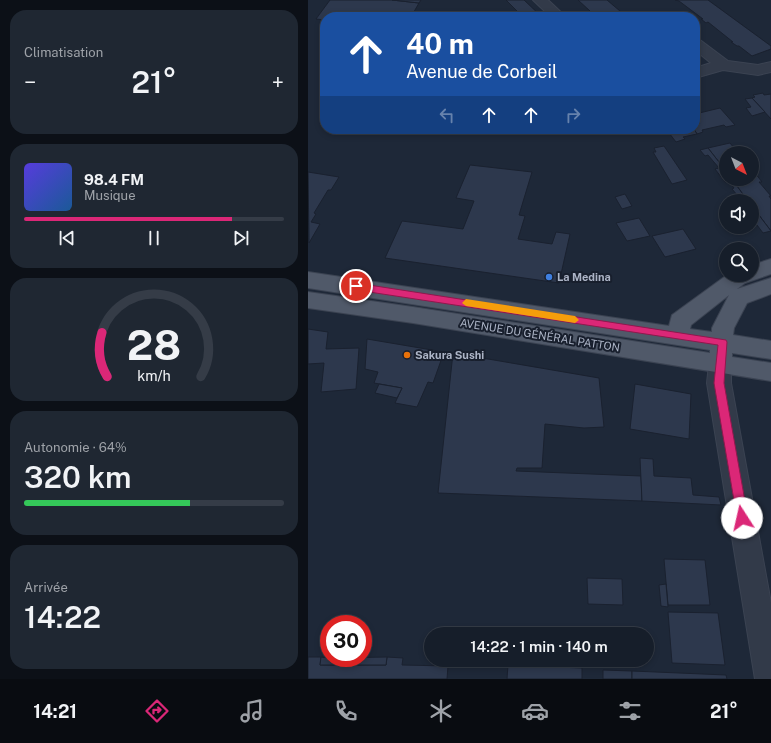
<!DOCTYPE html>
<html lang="fr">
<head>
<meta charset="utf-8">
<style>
	:root { --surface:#161e2a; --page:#1f2732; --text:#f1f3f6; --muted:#9ea2a8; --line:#353c47; --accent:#db2777 }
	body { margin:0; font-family:"Public Sans",sans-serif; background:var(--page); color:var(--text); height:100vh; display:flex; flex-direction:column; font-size:15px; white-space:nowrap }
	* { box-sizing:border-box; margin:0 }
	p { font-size:13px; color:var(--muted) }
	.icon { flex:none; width:22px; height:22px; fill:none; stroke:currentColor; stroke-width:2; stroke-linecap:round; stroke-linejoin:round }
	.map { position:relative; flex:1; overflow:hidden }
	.panel { display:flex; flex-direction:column; gap:10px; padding:10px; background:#0c1017; width:308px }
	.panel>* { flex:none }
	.guide { position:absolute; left:12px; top:12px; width:380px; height:122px; border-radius:16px; box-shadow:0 2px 6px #0003,0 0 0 1px var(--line); background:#1a4fa0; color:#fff; overflow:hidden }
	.needle { width:26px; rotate:138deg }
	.tools { position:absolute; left:411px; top:146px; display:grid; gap:8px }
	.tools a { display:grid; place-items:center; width:40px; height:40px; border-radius:50%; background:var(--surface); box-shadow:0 2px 6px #0003,0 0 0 1px var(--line); font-size:20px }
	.speed { position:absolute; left:12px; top:615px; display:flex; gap:8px; font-size:20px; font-weight:700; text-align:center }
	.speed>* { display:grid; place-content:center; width:52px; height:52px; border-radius:50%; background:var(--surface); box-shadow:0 2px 6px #0003,0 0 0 1px var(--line); line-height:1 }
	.speed .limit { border:6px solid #d22; background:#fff; color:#111 }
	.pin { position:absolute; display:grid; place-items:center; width:34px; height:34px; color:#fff; margin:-17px; border:2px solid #fff; border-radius:50%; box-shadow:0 1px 4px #0007 }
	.me { position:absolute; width:44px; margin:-22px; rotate:350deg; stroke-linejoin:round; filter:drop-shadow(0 0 3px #0008) }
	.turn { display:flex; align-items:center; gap:14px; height:84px; padding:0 20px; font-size:18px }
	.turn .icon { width:52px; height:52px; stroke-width:2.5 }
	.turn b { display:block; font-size:28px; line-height:34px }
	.lanes { display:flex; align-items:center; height:38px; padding:0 20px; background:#0003; justify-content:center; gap:20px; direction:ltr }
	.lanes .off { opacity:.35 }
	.big { font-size:30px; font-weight:600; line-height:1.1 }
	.panel .widget { flex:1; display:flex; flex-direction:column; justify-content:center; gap:6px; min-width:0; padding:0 14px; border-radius:16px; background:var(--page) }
	.panel .dial { align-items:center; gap:0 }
	.dial svg { height:104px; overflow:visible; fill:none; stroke:var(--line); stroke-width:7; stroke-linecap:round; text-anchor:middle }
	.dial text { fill:var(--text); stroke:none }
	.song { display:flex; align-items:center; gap:12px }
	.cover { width:48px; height:48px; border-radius:6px; background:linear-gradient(135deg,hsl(250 70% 55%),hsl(210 70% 35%)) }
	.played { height:4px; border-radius:2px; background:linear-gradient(90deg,var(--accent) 80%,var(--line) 80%) }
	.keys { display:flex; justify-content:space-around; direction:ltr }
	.heat { display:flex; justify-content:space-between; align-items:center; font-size:22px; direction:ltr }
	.charge { height:6px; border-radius:3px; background:linear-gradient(90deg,#34c759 64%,var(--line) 0) }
	.trip { position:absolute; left:116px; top:627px; width:230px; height:40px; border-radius:20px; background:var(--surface); box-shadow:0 2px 6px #0003,0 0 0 1px var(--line); font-weight:600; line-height:40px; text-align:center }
	.dock { display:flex; height:64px; justify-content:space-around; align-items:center; background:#090c11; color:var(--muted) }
	.dock .icon { width:28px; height:28px }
	.dock .current { color:var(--accent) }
	.dock b { font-size:18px; color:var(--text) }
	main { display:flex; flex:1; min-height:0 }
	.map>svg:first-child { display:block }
</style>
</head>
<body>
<main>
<section class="panel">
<div class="widget"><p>Climatisation</p>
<div class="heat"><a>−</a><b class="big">21°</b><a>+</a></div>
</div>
<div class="widget">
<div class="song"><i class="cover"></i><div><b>98.4 FM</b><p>Musique</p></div></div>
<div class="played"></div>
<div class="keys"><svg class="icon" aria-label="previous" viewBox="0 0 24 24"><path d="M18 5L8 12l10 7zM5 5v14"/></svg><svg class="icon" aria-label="pause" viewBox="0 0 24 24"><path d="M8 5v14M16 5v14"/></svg><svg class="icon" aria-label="next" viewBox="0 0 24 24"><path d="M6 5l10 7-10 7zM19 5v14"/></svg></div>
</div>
<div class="widget dial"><svg viewBox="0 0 100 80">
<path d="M14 69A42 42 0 1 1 86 69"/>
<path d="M14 69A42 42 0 0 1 10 35" stroke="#db2777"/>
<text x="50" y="56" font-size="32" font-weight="700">28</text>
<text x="50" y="72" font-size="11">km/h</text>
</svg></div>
<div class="widget"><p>Autonomie · 64%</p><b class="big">320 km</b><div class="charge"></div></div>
<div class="widget"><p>Arrivée</p><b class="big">14:22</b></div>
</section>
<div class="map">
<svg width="463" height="679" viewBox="0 0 463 679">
	<rect width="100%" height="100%" fill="#1e2838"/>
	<!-- building -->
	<g fill="#2d384d" stroke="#1a212f">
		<polygon points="22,0 84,0 111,3 103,17 17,17 17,20 8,19"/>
		<polygon points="84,0 113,0 111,3"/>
		<polygon points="198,0 216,0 234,17 215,17"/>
		<polygon points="270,0 299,0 319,17 284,16 280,12 282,11"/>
		<polygon points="367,0 400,0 463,46 463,49 444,56 431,46 429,46 423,42 425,42 400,22 398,23 393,19 395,19 371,1"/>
		<polygon points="455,93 456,95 463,94 463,119 444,98 447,97 445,95"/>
		<polygon points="444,98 457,112 444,116 438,108 443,107 437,99"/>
		<polygon points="412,108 427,125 418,127 416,125 394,130 395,132 389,134 386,129 387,114"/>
		<polygon points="358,129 386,129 389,134 375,137 377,139 368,142"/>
		<polygon points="422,143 430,153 418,153 418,171 400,148"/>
		<polygon points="356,146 379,180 364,184 345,152 348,152 346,148"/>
		<polygon points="400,148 418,171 418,179 424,179 440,201 428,201 426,197 430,196 424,189 426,188 421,181 417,182 407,169 411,168 400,155 397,156 392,150"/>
		<polygon points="162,165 224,172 211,215 217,216 210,239 244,244 248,232 262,234 251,283 77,258 94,221 155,229 166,201 148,198"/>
		<polygon points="444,169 454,182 451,182 463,196 461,196 463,199 463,231 444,206 444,201 440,201 424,179 444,179"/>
		<polygon points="0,172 31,177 23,190 20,190 6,213 8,214 3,222 12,224 1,243"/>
		<polygon points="317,194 324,206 314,209 307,197"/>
		<polygon points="444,206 463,231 455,233 449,225 445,226"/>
		<polygon points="331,218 342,236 319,241 308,223"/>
		<polygon points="375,229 388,249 357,257 344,236"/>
		<polygon points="0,329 20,332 18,349 51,348 48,389 13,392 16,363 0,364"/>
		<polygon points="59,339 136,352 125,383 120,382 109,407 87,403 94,388 66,383 70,372 57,369"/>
		<polygon points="145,353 291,378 296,427 276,428 237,424 234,468 209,468 208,471 333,476 334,501 130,493"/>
		<polygon points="71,384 94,388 89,398 67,393"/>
		<polygon points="327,384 383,394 381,439 322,429"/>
		<polygon points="332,458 345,459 346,476 383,478 385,495 411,497 413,505 334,501"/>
		<polygon points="356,559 397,560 402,605 360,605"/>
		<polygon points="279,578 314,579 315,605 280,604"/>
		<polygon points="358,584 360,607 353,606 351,585"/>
		<polygon points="360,612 410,613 417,665 364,663"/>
		<polygon points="0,657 13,657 12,665 78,665 79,657 95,658 94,665 140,666 139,679 0,679"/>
		<polygon points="13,657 21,658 79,657 78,665 12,665"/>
		<polygon points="200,665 274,668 274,679 199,679"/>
		<polygon points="295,670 324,671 324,679 295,679"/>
		<polygon points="324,671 418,675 419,679 324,679"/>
	</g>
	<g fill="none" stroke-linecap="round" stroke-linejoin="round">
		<defs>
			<g id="minor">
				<polygon points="225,0 240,0 258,17 243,17"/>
				<polygon points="387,39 392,40 420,61 450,65 463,62 463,72 450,75 415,70 387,78 387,68 403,63 387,50"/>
				<polygon points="412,355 420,357 423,364 423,383 463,603 463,679 447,679 399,383 401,364 404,357"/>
			</g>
			<path id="major" d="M 463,259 L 463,274 L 437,283 L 429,289 L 463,278 L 463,294 L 439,303 L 426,328 L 425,335 L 463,341 L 463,359 L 424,353 L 424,357 L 463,363 L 463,381 L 105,323 L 0,308 L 0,292 L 105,307 L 402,353 L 402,350 L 0,288 L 0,272 L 361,326 L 364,315 L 419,275 L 444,275 L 444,265 ZM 421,295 L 404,328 L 404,332 L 382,329 L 383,325 Z"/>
		</defs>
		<!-- minor casing -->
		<use href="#minor" stroke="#3b4352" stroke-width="2"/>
		<!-- major casing -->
		<use href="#major" stroke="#3b4352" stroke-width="2"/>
		<!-- minor -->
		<use href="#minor" fill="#323a49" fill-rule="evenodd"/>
		<!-- major -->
		<use href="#major" fill="#505969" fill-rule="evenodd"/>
	</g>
	<!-- route -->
	<polygon fill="#db2777" stroke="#8e194d" points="48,283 418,340 419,342 416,383 440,518 438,522 434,523 431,522 429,518 406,383 410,345 48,290 43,286"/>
	<!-- slow -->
	<polygon fill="#f59e0b" points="158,299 267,316 271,320 267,323 158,306 154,303"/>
	<!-- markers -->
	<circle fill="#3f7fe0" stroke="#181f2d" stroke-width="1.5" cx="241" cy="277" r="4"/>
	<circle fill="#e8710a" stroke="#181f2d" stroke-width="1.5" cx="99" cy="355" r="4"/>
	<g text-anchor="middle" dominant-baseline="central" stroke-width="4" stroke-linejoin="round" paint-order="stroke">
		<!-- poi labels -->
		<g font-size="11" font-weight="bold" fill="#acb4c6" stroke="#181f2d" text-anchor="start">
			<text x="249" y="277">La Medina</text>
			<text x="107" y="355">Sakura Sushi</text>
		</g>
		<!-- street labels -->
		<g font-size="11" fill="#acb4c6" stroke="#181f2d">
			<text transform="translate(232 335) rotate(9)">AVENUE DU GÉNÉRAL PATTON</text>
		</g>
	</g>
</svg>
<div class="tools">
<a><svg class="needle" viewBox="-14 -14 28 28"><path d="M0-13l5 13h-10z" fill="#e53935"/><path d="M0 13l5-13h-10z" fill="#9ea2a8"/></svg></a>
<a><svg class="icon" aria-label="sound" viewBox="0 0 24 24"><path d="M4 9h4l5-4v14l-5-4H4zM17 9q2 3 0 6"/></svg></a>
<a><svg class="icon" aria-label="search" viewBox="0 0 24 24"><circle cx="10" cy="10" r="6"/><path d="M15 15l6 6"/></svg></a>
</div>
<div class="speed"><div class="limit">30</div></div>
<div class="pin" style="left:48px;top:286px;background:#d93025"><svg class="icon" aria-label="arrive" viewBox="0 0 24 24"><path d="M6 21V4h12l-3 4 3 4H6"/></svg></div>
<svg class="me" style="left:434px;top:518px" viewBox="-20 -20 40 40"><circle r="19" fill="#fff"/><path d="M0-13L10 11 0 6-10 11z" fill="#db2777"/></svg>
<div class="trip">14:22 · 1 min · 140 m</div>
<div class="guide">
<div class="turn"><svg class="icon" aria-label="ahead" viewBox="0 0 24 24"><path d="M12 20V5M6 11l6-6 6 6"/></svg><div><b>40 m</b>Avenue de Corbeil</div></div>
<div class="lanes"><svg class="icon off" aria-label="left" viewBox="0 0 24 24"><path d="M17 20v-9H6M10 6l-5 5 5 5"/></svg><svg class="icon" aria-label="ahead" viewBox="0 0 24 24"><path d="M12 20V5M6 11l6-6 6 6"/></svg><svg class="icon" aria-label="ahead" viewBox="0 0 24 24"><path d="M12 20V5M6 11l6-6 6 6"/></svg><svg class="icon off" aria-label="right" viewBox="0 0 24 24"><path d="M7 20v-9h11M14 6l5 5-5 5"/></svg></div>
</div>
</div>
</main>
<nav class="dock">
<b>14:21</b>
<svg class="icon current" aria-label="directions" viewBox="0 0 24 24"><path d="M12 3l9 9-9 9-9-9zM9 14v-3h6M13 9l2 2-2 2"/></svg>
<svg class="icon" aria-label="music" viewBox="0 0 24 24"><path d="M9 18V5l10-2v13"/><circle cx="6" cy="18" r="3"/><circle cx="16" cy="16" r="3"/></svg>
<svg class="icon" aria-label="phone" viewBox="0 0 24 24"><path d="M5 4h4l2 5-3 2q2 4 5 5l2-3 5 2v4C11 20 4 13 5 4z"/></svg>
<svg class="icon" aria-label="climate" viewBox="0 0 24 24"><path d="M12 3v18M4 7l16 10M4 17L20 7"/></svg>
<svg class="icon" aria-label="car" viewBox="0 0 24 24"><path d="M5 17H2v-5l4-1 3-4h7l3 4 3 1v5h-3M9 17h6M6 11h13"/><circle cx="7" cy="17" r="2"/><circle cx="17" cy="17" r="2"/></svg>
<svg class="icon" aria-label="filters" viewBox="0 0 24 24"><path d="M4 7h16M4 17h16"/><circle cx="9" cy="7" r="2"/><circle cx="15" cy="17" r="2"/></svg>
<b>21°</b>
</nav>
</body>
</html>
